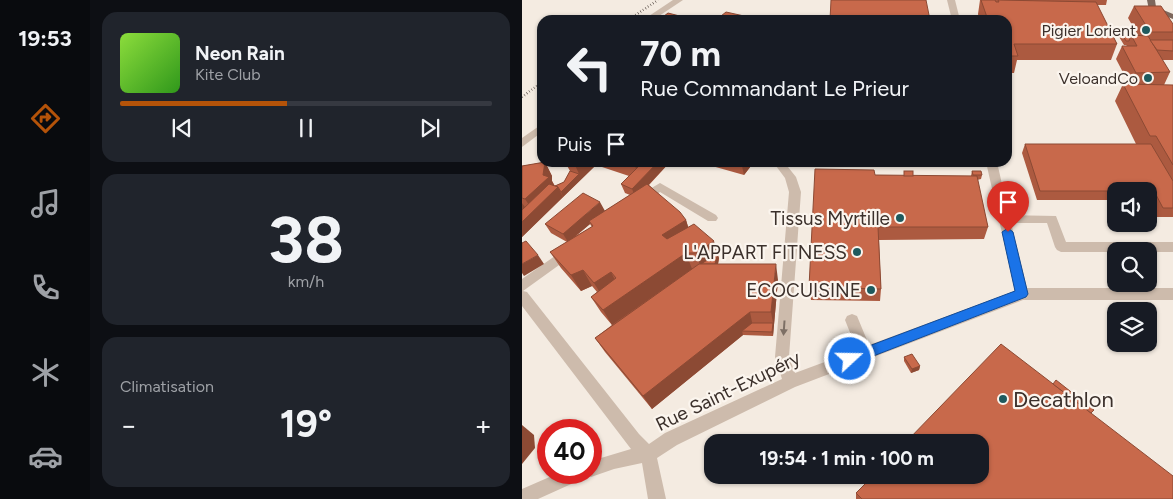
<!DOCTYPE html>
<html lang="fr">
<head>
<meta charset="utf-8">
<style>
	:root { --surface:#171b24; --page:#20242c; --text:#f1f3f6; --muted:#9ea1a6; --line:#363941; --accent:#b45309 }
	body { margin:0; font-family:Figtree,sans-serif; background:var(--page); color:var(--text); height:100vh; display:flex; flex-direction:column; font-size:19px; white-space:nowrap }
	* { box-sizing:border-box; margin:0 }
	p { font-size:16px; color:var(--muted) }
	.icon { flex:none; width:28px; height:28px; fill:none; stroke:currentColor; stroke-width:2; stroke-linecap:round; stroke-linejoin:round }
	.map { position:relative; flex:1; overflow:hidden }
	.side { display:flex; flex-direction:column; gap:12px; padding:12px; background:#0d0f14; width:432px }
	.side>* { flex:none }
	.top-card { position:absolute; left:15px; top:15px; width:475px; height:152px; border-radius:15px; box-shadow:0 1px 4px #0004; background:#171b24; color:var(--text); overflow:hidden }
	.fabs { position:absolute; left:585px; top:182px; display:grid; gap:10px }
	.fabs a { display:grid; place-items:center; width:50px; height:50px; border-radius:10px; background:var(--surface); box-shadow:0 1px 4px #0004; font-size:25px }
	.speed { position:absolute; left:15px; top:419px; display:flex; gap:10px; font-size:25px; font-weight:700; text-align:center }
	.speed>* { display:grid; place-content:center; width:65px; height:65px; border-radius:50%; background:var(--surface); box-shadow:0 1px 4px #0004; line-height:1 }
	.speed .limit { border:8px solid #d22; background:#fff; color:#111 }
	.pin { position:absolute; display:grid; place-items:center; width:42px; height:42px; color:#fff; margin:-51px -21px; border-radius:50% 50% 50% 0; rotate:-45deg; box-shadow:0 0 5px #0007 }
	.pin .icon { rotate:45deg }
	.me { position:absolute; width:55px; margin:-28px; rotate:69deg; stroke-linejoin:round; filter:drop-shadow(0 0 4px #0008) }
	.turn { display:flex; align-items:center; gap:18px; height:105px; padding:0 20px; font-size:22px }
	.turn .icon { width:65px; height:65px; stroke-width:2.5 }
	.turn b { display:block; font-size:35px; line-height:42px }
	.then { display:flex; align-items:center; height:48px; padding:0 20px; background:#0003; gap:10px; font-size:19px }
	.big { font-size:38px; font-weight:700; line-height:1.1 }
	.side .tile { flex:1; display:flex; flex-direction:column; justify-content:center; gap:8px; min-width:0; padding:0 18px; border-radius:15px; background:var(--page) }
	.side .dial { align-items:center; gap:0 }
	.dial b { font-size:65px; line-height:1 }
	.song { display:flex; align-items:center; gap:15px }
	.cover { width:60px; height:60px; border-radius:8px; background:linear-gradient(135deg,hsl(90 70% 55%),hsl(110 70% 35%)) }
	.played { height:5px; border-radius:2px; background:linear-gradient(90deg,var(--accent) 45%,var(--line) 45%) }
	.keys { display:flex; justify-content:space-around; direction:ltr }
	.heat { display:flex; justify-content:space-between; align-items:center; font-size:28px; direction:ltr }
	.trip { position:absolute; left:182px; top:434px; width:285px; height:50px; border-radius:15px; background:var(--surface); box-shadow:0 1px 4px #0004; font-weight:700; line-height:50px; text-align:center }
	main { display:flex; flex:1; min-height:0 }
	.tab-bar { display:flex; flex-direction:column; width:90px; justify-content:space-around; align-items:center; background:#090b0e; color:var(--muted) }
	.tab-bar .icon { width:35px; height:35px }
	.tab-bar .selected { color:var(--accent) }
	.tab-bar b { font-size:22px; color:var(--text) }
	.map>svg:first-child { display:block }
</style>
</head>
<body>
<main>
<nav class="tab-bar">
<b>19:53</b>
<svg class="icon selected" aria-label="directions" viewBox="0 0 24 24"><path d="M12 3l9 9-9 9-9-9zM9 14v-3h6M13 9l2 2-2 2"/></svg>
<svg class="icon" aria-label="music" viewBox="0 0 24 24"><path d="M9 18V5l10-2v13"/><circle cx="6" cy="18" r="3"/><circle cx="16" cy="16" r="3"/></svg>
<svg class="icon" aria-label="phone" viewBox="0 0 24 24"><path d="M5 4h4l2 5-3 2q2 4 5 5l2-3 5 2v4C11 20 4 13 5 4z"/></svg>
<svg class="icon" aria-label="climate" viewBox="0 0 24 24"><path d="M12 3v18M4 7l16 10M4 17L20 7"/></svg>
<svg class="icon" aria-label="car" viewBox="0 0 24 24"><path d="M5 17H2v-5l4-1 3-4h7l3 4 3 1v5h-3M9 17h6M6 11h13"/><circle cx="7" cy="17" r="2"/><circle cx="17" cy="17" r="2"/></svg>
</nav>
<section class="side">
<div class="tile">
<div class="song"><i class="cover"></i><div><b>Neon Rain</b><p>Kite Club</p></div></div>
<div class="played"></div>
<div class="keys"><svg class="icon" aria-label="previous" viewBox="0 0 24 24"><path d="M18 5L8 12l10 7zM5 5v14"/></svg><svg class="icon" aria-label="pause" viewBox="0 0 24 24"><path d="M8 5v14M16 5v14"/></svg><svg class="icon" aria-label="next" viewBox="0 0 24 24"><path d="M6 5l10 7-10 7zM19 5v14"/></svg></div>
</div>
<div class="tile dial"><b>38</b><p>km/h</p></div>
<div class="tile"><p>Climatisation</p>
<div class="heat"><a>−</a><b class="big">19°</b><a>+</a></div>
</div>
</section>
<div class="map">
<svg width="651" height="499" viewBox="0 0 651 499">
	<rect width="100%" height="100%" fill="#f4ebe1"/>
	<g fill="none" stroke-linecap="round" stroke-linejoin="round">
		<!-- minor -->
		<g fill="#cdbbac" fill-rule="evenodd">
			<polygon points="151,0 161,0 131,20 121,20"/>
			<polygon points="425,0 433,0 438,20 430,20"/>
			<polygon points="20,124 20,132 0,147 0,138"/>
			<polygon points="251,162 262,162 274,177 279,192 267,357 273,373 335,350 323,320 325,316 330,314 335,316 347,345 493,291 464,162 475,162 487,215 534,216 544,242 651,242 651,252 539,252 535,250 533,247 525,223 489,223 505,288 651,288 651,300 501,300 273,387 155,445 135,458 144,499 126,499 120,463 92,469 69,477 67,476 16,499 0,499 0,489 39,472 69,472 69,461 109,449 0,306 0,279 43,249 51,249 53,252 51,255 1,291 5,292 117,434 127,444 143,433 260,379 253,357 267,192 263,178"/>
			<polygon points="138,183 194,215 196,218 194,221 186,221 138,192 124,202 116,202 114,199 116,196"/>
		</g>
		<!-- major -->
		<polygon fill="#7d675c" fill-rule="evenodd" points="625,0 633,0 634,7 651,14 651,19 627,10"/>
		<!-- rail -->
		<g stroke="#3b302b" stroke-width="2.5" stroke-dasharray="0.5 2.5" stroke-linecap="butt">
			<polyline points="106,20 136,0"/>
			<polyline points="0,97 20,82"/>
		</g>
	</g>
	<!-- wall -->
	<g fill="#ac5a40" fill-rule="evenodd">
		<polygon points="458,0 585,0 584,5 575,5 595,44 589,60 495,60 492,73 485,73 485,20 457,20 456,14"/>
		<polygon points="612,6 651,24 651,60 640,60 648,72 642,85 651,85 651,217 635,217 626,201 626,191 594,191 594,200 515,200 500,153 503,144 614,144 593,101 601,84 607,84 594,59 600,46 604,46 605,45 602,45 596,35 598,30 602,33 616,35 606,18"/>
		<path d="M 23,162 L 30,176 L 30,181 L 33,186 L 42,182 L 48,171 L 43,162 L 148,162 L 127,185 L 164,220 L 166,227 L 197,258 L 196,264 L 256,280 L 251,336 L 221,335 L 130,409 L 83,352 L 73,338 L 90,325 L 79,312 L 69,297 L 75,292 L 70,286 L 59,291 L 39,268 L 28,252 L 45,242 L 29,233 L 23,224 L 83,211 L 108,195 L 103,193 L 99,184 L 107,176 L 74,165 L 0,237 L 0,166 ZM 68,224 L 70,227 L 54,236 Z"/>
		<polygon points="183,162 232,162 222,175 183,164"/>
		<polygon points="382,171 391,176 449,176 450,171 460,175 459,179 455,180 466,227 462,239 357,240 359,289 358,301 289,300 287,287 353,175 382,176"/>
		<polygon points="382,357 398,366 397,370 389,373 382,361"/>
		<polygon points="569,413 651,499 334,499 334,493"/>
	</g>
	<!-- shaded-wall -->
	<g fill="#8c4a34">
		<polygon points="23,162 30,176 30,181 34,189 36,187 41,197 0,237 0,222 11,211 3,199"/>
		<polygon points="56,162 72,162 74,165 41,197 39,192 57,174 53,165"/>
		<polygon points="116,162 134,162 118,179 113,166"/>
		<polygon points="136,162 148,162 114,198 110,189"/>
		<polygon points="223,162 232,162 222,175 220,166"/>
		<polygon points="78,202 83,211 67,221 68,224 46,242 41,234"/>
		<polygon points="0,203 5,210 0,210"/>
		<polygon points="164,220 169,236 149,250 140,235"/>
		<polygon points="192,241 197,258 195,270 178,265 174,253"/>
		<polygon points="164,253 170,269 90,325 81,310"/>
		<polygon points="16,255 22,264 2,276 0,273 0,264"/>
		<polygon points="254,264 256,280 251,336 250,332 251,323 249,312"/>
		<polygon points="61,270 70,286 59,291 49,275"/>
		<polygon points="89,272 97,288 82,299 72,283"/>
		<polygon points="228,312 231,327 220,331 221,335 130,409 121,396"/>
		<polygon points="398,366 397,370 389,373 390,369"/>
		<polygon points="0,425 12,435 13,448 0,464"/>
	</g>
	<!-- building -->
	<g fill="#c8694b" stroke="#8c4a34">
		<polygon points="309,0 404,0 408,20 308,20"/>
		<polygon points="459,0 473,0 474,2 477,2 476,0 574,2 595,44 492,44 496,56 485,56 485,20 466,20"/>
		<polygon points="612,6 639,6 651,24 651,32 628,32"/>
		<polygon points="204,12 240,20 194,20"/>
		<polygon points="146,13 173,20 137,20"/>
		<polygon points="598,30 602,33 613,33 615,35 609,35 607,41 604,41"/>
		<polygon points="609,35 626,36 648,72 614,73 600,46 615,46"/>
		<polygon points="628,40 651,40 651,51 635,50"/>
		<polygon points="601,84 651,85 651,165 634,136 628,136"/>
		<polygon points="503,144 629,144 651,181 651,208 641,208 632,191 518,191"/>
		<polygon points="23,162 21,175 27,177 3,199 0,198 0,166"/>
		<polygon points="44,162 56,162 53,165"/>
		<polygon points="102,162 116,162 113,166"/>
		<polygon points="121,162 136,162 110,189 99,184"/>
		<polygon points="207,162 223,162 220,166"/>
		<polygon points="293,169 352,170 353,175 455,176 466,227 356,227 359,289 287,287"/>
		<polygon points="48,171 57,174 39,192 36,187 33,186 42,182"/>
		<rect x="382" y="171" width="9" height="5"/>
		<polygon points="450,171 459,171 460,175 451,175"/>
		<polygon points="27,184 36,187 0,222 0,210"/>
		<polygon points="125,184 158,212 164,220 140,235 145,239 172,224 192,241 174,253 164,253 81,310 69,297 94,278 89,272 72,283 61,270 49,275 28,252 71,226 67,221"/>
		<polygon points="61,193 78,202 41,234 23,224"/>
		<polygon points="4,241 16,255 0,264 0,243"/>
		<polygon points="196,253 193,264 179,264"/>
		<polygon points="177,264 254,264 249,312 228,312 121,396 73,338"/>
		<polygon points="230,323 251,323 250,332 220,331"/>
		<polygon points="479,344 651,476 651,499 340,499 334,493 352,475 459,475 459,442 384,442"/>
		<polygon points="390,354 398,366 390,369 382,357"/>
		<polygon points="534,380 572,410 569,413 531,384"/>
	</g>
	<!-- one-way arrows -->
	<defs><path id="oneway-solid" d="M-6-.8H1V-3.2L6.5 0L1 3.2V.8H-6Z" transform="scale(1.25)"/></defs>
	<use fill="#7d6f65" href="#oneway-solid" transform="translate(262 328) rotate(94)"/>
	<!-- route -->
	<polygon fill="#1a73e8" stroke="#114b97" points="486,228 491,232 506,294 504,297 328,365 323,363 322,359 323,355 493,291 480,232"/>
	<!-- markers -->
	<g fill="#1f5a5e" stroke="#fbf5ee" stroke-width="2">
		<circle cx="624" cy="30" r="5"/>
		<circle cx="626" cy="78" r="5"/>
		<circle cx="378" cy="218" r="5"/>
		<circle cx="335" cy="252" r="5"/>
		<circle cx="349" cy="290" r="5"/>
		<circle cx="481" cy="399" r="5"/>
	</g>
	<g text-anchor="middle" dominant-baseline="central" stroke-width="4.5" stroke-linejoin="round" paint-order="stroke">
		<!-- far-poi labels -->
		<g font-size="16" fill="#3b302b" stroke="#fbf5ee" text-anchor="end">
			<text x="614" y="30">Pigier Lorient</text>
			<text x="616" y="78">VeloandCo</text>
		</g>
		<!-- poi labels -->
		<g font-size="19" fill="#3b302b" stroke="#fbf5ee" text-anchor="end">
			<text x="368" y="218">Tissus Myrtille</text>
			<text x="325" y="252">L'APPART FITNESS</text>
			<text x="339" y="290">ECOCUISINE</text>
		</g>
		<!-- street labels -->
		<g font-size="19" fill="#3b302b" stroke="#fbf5ee">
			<text transform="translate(206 391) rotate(-26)">Rue Saint-Exupéry</text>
		</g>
		<!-- near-poi labels -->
		<g font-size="22" fill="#3b302b" stroke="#fbf5ee" text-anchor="start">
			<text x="491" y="399">Decathlon</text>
		</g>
	</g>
</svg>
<div class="fabs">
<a><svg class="icon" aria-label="sound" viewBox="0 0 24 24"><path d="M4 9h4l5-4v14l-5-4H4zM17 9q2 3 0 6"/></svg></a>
<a><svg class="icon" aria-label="search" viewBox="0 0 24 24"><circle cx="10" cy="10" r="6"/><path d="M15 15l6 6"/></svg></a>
<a><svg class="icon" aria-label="layers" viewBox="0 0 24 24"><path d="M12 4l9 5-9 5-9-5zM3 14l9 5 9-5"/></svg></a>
</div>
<div class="speed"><div class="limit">40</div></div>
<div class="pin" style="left:486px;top:232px;background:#d93025"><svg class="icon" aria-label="arrive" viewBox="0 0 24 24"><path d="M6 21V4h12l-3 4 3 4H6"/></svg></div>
<svg class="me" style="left:328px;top:359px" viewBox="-20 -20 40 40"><circle r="17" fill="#1a73e8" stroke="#fff" stroke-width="3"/><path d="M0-11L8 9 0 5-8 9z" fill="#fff"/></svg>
<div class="trip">19:54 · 1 min · 100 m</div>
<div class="top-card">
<div class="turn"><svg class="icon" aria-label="left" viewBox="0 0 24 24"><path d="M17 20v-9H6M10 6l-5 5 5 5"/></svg><div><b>70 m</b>Rue Commandant Le Prieur</div></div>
<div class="then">Puis<svg class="icon" aria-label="arrive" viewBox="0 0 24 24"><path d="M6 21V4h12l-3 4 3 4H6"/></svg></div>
</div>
</div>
</main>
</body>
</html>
